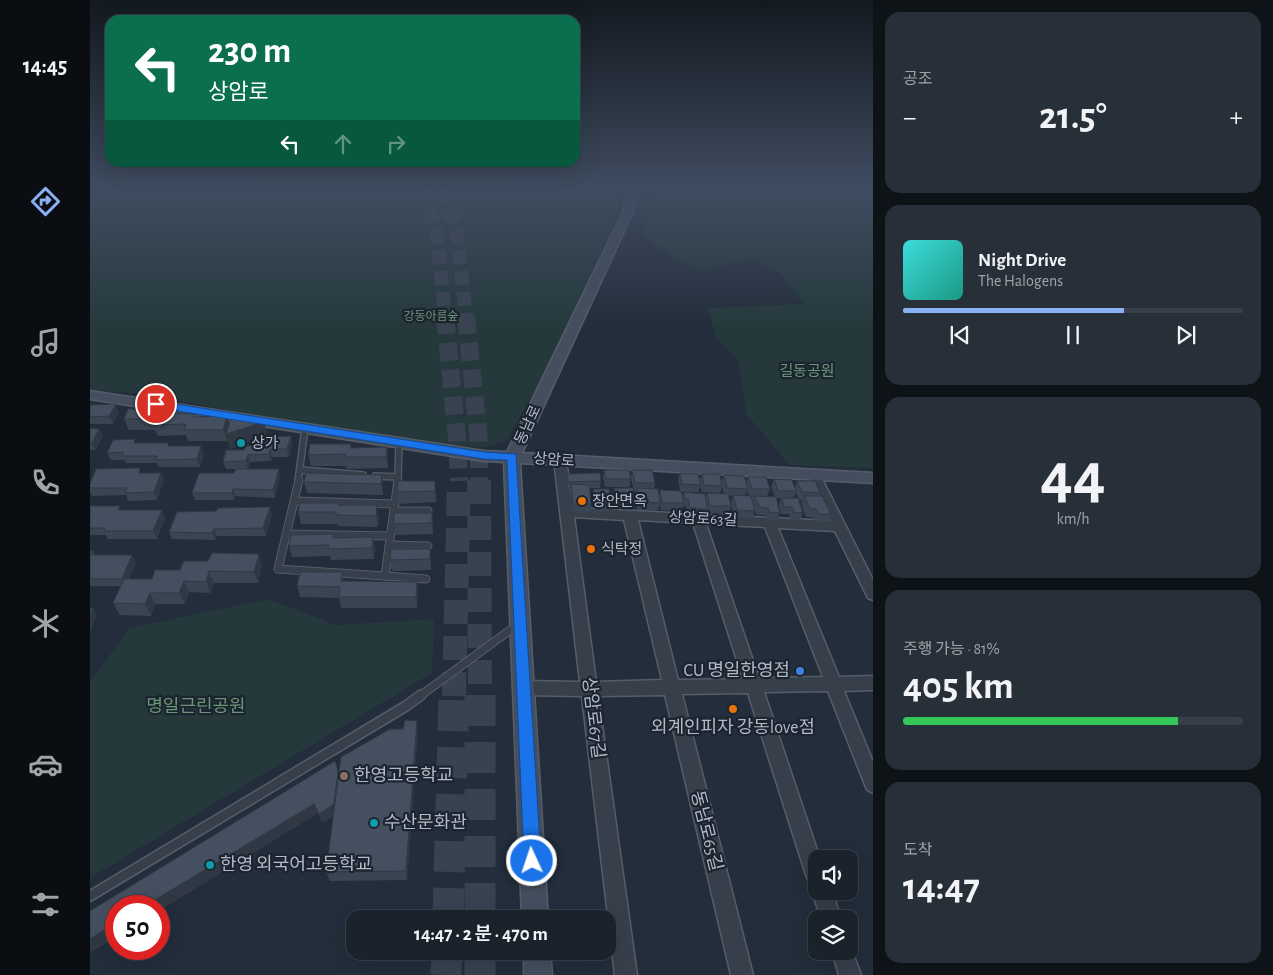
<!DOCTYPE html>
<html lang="ko">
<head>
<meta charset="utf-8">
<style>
	:root { --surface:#1a222c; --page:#272f38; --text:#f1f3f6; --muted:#9fa4a9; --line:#383f48; --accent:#8ab1f4 }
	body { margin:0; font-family:"Alegreya Sans","Noto Sans KR",sans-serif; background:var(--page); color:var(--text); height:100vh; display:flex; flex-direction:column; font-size:19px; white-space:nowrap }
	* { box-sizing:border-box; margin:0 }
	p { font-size:16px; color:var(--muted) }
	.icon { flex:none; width:28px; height:28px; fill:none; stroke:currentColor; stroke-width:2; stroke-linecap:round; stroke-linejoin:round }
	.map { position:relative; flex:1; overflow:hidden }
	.drawer { display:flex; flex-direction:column; gap:12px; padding:12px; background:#0e1318; width:400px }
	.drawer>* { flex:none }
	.top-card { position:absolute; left:15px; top:15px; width:475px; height:152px; border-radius:15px; box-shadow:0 5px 20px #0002,0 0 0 1px var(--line); background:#0b6e4f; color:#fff; overflow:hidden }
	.fabs { position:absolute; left:718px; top:850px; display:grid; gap:10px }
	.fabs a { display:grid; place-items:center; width:50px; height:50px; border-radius:10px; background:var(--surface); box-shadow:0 5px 20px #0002,0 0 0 1px var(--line); font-size:25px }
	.speed { position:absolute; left:15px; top:895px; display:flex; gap:10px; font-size:25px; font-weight:700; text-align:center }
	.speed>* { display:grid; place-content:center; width:65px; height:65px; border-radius:50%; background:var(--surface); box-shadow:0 5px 20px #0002,0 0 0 1px var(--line); line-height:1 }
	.speed .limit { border:8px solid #d22; background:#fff; color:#111 }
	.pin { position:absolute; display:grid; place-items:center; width:42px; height:42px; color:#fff; margin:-21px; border:2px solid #fff; border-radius:50%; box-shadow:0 1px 5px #0007 }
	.me { position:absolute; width:55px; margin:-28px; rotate:357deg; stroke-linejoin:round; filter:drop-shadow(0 0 4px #0008) }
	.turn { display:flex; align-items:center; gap:18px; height:105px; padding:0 20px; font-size:22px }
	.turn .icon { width:65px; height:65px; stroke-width:2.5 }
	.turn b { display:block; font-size:35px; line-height:42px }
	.lanes { display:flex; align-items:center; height:48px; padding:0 20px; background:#0003; justify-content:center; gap:25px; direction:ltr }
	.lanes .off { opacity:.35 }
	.big { font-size:38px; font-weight:600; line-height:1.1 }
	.drawer .card { flex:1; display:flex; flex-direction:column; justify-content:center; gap:8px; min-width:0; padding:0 18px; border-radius:15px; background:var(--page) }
	.drawer .dial { align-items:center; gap:0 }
	.dial b { font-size:65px; line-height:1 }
	.song { display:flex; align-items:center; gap:15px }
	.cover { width:60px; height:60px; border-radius:8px; background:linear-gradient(135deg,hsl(180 70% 55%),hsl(170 70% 35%)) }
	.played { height:5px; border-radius:2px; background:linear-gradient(90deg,var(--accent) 65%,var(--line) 65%) }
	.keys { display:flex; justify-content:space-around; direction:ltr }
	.heat { display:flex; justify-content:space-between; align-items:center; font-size:28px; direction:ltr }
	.charge { height:8px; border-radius:4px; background:linear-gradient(90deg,#34c759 81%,var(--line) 0) }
	.trip { position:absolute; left:256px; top:910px; width:270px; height:50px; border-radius:15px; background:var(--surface); box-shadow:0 5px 20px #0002,0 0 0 1px var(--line); font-weight:600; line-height:50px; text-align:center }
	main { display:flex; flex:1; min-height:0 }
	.dock { display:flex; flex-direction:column; width:90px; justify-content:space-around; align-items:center; background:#0a0e12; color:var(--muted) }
	.dock .icon { width:35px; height:35px }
	.dock .active { color:var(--accent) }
	.dock b { font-size:22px; color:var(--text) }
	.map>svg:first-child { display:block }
</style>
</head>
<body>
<main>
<nav class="dock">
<b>14:45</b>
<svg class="icon active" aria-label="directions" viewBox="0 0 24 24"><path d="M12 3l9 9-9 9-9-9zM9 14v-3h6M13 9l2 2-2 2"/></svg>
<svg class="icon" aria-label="music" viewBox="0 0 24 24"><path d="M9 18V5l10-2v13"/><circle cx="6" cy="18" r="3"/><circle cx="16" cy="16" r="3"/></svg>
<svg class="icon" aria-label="phone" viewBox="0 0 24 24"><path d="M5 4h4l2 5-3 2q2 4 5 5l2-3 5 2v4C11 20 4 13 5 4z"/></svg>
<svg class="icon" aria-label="climate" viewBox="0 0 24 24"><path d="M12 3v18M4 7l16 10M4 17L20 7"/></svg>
<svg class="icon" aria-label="car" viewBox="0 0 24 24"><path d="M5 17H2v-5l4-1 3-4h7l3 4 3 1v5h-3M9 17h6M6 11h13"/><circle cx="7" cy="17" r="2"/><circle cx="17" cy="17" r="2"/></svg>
<svg class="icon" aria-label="filters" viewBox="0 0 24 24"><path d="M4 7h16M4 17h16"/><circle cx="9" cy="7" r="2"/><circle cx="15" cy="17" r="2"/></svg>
</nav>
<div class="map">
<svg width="783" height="975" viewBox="0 0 783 975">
	<rect width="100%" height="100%" fill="#232d3b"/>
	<!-- green -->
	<g fill="#25393c">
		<path d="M 0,190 L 533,190 C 528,214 518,236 509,258 C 483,322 450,382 416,442 L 393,447 L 349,444 L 240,428 L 43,393 L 0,390 Z"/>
		<polygon points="561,190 783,190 783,468 700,465 656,414 648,360 626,339 618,308 714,304 692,275 662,258 611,272 577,253 552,235"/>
		<polygon points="178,599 246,625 344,619 342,673 0,878 0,683 39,628"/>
	</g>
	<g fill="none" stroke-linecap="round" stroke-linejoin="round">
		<!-- highway-tunnel-far3 -->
		<g stroke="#384250" stroke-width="14" stroke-dasharray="14 7" stroke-linecap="butt">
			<polyline points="331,190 347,234 355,317"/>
			<polyline points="352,190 366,225 376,317"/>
		</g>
		<!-- highway-tunnel-far2 -->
		<g stroke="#384250" stroke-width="18" stroke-dasharray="18 9" stroke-linecap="butt">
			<polyline points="355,316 367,438 369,481"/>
			<polyline points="376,316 389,441 389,481"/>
		</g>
		<!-- highway-tunnel-far1 -->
		<g stroke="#384250" stroke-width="24" stroke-dasharray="24 12" stroke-linecap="butt">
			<polyline points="389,480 390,696"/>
			<polyline points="364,696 369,480"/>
		</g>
		<!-- highway-tunnel -->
		<g stroke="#384250" stroke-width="31" stroke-dasharray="31 16" stroke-linecap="butt">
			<polyline points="390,695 390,919"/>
			<polyline points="358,919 364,695"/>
			<polyline points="390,951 390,975"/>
			<polyline points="356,975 357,951"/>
		</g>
		<defs>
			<g id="lane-far2">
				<polyline points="211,470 273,475"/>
				<polyline points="285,476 308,477 307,481"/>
				<polyline points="308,477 309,444"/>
				<polyline points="208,481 215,428"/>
			</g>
			<g id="lane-far1">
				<polyline points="209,480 188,569 295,576 308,480"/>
				<polyline points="205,501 304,504"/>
				<polyline points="304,511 338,511"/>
				<polyline points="197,534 300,536"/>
				<polyline points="299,545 338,546"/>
				<polyline points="295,576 336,579"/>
				<polyline points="330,696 427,625"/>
			</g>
			<polyline id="lane" points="0,896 316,706 331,695"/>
			<g id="street">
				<path d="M 470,456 L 476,460 L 483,508 L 740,521 L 718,474 L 724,470 L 728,471 L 783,580 L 783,600 L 778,598 L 745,531 L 688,528 L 749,677 L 783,676 L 783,690 L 754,691 L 783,762 L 783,793 L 777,790 L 738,691 L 674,692 L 730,859 L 726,859 L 726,891 L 742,891 L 751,919 L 731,919 L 722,891 L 725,884 L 719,882 L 716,875 L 658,693 L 592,694 L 663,975 L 641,975 L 575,695 L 508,696 L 547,975 L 525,975 L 492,696 L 433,695 L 427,693 L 425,688 L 427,683 L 433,681 L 490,682 L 464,460 ZM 484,517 L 534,520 L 572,680 L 506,682 ZM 548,520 L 603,523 L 653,679 L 588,680 ZM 616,524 L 675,527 L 733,677 L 669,678 Z"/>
				<polygon points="759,943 771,975 749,975 742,951 759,951"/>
			</g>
			<g id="secondary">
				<polygon points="537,190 547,190 543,212 432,453 783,473 783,483 430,463 458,919 432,919 414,462 394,461 0,399 0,391 394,451 417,452 533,212"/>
				<polygon points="434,951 460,951 462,975 434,975"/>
			</g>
		</defs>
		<!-- lane-far2 casing -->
		<use href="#lane-far2" stroke="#555d69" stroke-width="8"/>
		<!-- lane-far1 casing -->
		<use href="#lane-far1" stroke="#555d69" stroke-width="9"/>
		<!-- lane casing -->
		<use href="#lane" stroke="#555d69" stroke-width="12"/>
		<!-- street casing -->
		<use href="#street" stroke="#555d69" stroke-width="3"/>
		<!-- secondary casing -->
		<use href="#secondary" stroke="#555d69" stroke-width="3"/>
		<!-- lane-far2 -->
		<use href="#lane-far2" stroke="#373f4b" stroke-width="5.5"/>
		<!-- lane-far1 -->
		<use href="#lane-far1" stroke="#373f4b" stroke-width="7"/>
		<!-- lane -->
		<use href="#lane" stroke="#373f4b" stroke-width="9"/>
		<!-- street -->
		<use href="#street" fill="#373f4b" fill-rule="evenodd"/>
		<!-- secondary -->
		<use href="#secondary" fill="#454e5e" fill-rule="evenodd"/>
	</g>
	<!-- wall -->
	<g fill="#3a4553" fill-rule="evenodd">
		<polygon points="0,405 29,412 23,424 0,424"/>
		<polygon points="104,414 105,417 137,416 139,423 178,436 201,436 202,444 199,457 182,457 181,461 160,462 158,469 190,476 185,498 145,496 144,500 105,500 102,493 144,473 146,469 136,469 133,462 154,450 174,444 176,437 140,449 137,439 137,441 98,441 96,435 68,436 65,430 39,430 34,419"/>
		<polygon points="0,428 9,429 13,436 5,450 0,450"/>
		<polygon points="46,443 78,443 79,446 114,453 110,467 69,467 67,463 36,463 34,460 21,460 17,453"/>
		<polygon points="261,444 261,448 297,447 298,458 298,468 257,469 256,466 221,466 218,455"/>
		<polygon points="514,470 541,479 539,487 515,487 513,477"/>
		<path d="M 542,470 L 565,483 L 564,489 L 569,496 L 570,490 L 590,491 L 588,480 L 590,473 L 610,480 L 612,474 L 631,482 L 634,475 L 656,483 L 658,477 L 680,489 L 677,496 L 685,497 L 681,487 L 684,479 L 705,487 L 707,481 L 730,493 L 729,496 L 741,514 L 738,522 L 725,522 L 722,517 L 716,517 L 711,503 L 712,500 L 709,500 L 706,493 L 703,498 L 713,513 L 710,520 L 701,520 L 699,514 L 691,514 L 689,506 L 691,498 L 686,498 L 690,513 L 687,521 L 676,520 L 675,515 L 667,515 L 665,511 L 663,518 L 644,518 L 641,503 L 643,496 L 638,496 L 641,506 L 639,514 L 617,513 L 617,510 L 615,517 L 597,515 L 596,506 L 593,506 L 592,511 L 571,510 L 570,505 L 568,510 L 547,510 L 545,496 L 546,491 L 544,491 L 541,478 ZM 610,486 L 612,492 L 630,493 L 632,487 L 634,494 L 617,493 L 615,499 L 594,492 L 592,497 L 591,492 L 608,492 ZM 657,490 L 659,496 L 655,496 Z"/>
		<polygon points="52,473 74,480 67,500 38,501 36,495 2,496 0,492 0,484"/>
		<polygon points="477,474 511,481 510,488 500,488 501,504 500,512 482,511 481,489 478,489 476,481"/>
		<polygon points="292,475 293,486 293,495 217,493 214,482"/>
		<polygon points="345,481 346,502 308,504 307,492"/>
		<polygon points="524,488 545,502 544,509 525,509 522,495"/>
		<polygon points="503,489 523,504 521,511 505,512 502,497"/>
		<polygon points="248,505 289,517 288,527 248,526 247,524 211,524 208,512"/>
		<polygon points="0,506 32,510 75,518 67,539 18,539 16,535 0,535"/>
		<polygon points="342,513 343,534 305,535 304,524"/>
		<polygon points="182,515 176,536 127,536 125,540 82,539 79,532"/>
		<polygon points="283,537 285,549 284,559 241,560 240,556 202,557 199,546 245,538"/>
		<polygon points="340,549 341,570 302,571 300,560"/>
		<polygon points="0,551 3,551 5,555 46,563 39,579 62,579 90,570 172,565 168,583 124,583 120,593 99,592 95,604 65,604 61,616 30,615 23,603 31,586 0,586"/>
		<polygon points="252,572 253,581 327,582 328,593 327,608 251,608 249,598 210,597 207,586"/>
		<polygon points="328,731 317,880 240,881 236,872 244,816 232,823 228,813 0,953 249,775"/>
	</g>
	<!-- shaded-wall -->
	<g fill="#303843">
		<polygon points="26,404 29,412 23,424 19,416"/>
		<polygon points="137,416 141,427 174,422 178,436 140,449 133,430"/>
		<polygon points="9,429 13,436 5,450 2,443"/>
		<polygon points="201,436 202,444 199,457 197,449"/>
		<polygon points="111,446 114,453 110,467 107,459"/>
		<polygon points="297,447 298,458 298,468 296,457"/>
		<polygon points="180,449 182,457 181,461 179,454"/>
		<polygon points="158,455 160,462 158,469 156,461"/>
		<polygon points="189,469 190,476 185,498 183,490"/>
		<polygon points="71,473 74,480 67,500 64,492"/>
		<polygon points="292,475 293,486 293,495 291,484"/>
		<polygon points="143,489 145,496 144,500 142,493"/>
		<polygon points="287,505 289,517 288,527 286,516"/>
		<polygon points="180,507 182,515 176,536 173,528"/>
		<polygon points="72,510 75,518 67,539 63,531"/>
		<polygon points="124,529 127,536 125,540 122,533"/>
		<polygon points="283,537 285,549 284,559 282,548"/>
		<polygon points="169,554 172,565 168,583 164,572"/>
		<polygon points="42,555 46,563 36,586 32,579"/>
		<polygon points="119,571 124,583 120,593 116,582"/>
		<polygon points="94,581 99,592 95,604 89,593"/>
		<polygon points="327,582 328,593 327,608 326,597"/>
		<polygon points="60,593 65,604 61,616 55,604"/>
		<polygon points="3,608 7,615 0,633 0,615"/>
		<polygon points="327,721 328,731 317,880 316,871"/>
		<polygon points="245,761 250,781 247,814 232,823 229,814"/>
		<polygon points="224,804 228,813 69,910 69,906 55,906"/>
		<polygon points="26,923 26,936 0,953 0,939"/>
	</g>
	<!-- building -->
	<g fill="#445060" stroke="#303843">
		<polygon points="26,404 19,416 0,417 0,405"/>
		<polygon points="38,409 73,409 72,413 104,414 104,417 137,416 133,430 94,430 96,424 63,425 65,419 34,419"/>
		<polygon points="142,416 174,422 136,434"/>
		<polygon points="0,428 9,429 2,443 0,443"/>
		<polygon points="201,436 197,449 180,449 179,454 158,455 156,461 133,462 136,450 154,450 156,446 174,444 176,437"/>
		<polygon points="45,439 44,443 78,443 78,446 111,446 107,459 66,460 67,456 32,456 33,452 17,453 23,440"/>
		<polygon points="220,444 261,444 260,448 297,447 296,457 255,457 255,454 218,455"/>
		<polygon points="50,468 49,473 71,473 64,492 35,493 37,488 0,488 0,484 6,469"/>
		<polygon points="146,469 189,469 183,490 143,489 142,493 102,493 109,473 144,473"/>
		<polygon points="514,470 539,470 541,479 516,479"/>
		<polygon points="542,470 562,470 565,483 545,483"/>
		<polygon points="216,473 292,475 291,484 214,482"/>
		<polygon points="510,473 511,481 478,482 477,474"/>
		<polygon points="590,473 608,474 611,485 592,484"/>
		<polygon points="612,474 630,474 632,486 614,485"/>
		<polygon points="634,475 654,476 658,489 637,488"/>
		<polygon points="658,477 676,477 680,489 662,489"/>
		<polygon points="684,479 702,480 706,491 688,491"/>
		<polygon points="308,481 345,481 345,491 307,492"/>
		<polygon points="707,481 725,481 730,493 712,492"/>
		<polygon points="481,484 499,485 501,504 483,504"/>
		<polygon points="524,488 543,488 545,502 526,501"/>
		<polygon points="547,488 568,489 570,503 549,502"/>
		<polygon points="503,489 519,489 523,504 506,504"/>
		<polygon points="570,490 591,491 594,503 572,503"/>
		<polygon points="594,492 615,494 617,509 600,508 598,499 595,499"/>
		<polygon points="617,493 638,494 641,506 620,506"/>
		<polygon points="643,495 661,496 665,511 647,510"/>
		<polygon points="664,496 686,497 690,513 679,512 678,508 670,507"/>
		<polygon points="714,496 732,496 741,514 728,514 726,509 720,509"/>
		<polygon points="692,498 708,498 713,513 704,512 702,507 694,507"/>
		<polygon points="210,503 248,503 248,505 287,505 286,516 246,515 246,512 208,512"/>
		<polygon points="0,506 30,506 28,510 72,510 63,531 14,531 15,528 0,528"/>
		<polygon points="180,507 173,528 124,529 122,533 79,532 87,512 126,511 128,508"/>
		<polygon points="304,513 342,513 342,523 304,524"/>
		<polygon points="244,534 243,538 283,537 282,548 238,549 239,545 199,546 201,535"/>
		<polygon points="301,549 340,549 340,559 300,560"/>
		<polygon points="0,551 3,551 1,555 42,555 32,579 0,579"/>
		<polygon points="122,553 169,554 164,572 119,571 116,582 94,581 89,593 60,593 55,604 23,603 34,579 62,579 65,570 90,570 94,561 118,561"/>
		<polygon points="210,572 252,572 251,581 327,582 326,597 249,597 250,587 207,586"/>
		<polygon points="0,608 3,608 0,615"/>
		<polygon points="315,720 327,721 316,871 236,872 251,757 300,729 313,729"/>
		<polygon points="245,761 248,771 244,804 229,814 224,804 55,906 26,906 26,923 0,939 0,911"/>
	</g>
	<!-- sky -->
	<linearGradient id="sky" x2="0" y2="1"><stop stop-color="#131920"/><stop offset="0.58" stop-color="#3f4c60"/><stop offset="1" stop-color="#3f4c60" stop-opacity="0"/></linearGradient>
	<rect width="783" height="327" fill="url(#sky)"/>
	<!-- route -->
	<polygon fill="#1a73e8" stroke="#114b97" points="66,401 394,452 426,454 451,861 448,867 442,870 436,867 434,861 417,460 394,459 62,407 62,402"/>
	<!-- markers -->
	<g fill="#0f9aa8" stroke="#1c2430" stroke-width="2">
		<circle cx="151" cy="443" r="5"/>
		<circle cx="284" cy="823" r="5"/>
		<circle cx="120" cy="865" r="5"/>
	</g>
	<g fill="#e8710a" stroke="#1c2430" stroke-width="2">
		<circle cx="492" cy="501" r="5"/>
		<circle cx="501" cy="549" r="5"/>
		<circle cx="643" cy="709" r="5"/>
	</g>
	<circle fill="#3f7fe0" stroke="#1c2430" stroke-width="2" cx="710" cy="671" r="5"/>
	<circle fill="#8d6e63" stroke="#1c2430" stroke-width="2" cx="254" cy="776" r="5"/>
	<g text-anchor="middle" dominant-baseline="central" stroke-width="4.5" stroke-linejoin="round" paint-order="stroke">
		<!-- far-park labels -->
		<g font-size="12" fill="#6a9775" stroke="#1c2430">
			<text x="341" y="316">강동아름숲</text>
		</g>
		<!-- park labels -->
		<g font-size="15" fill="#6a9775" stroke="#1c2430">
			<text x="717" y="371">길동공원</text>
		</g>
		<!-- street labels -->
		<g font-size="15" fill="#b2bac7" stroke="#1c2430">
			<text transform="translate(438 425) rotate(-65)">동남로</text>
			<text transform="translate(464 460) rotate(4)">상암로</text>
			<text transform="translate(613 519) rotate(3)">상암로63길</text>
		</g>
		<!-- poi labels -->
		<g font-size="15" fill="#b2bac7" stroke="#1c2430" text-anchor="start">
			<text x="161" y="443">상가</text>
			<text x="502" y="501">장안면옥</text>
			<text x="511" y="549">식탁정</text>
		</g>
		<!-- near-poi labels -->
		<g font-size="18" fill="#b2bac7" stroke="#1c2430" text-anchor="start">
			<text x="700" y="671" text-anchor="end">CU 명일한영점</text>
			<text x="643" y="728" text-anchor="middle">외계인피자 강동love점</text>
			<text x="264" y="776">한영고등학교</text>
			<text x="294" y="823">수산문화관</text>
			<text x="130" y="865">한영 외국어고등학교</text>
		</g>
		<!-- near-park labels -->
		<g font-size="18" fill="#6a9775" stroke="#1c2430">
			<text x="106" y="707">명일근린공원</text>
		</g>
		<!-- near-street labels -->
		<g font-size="18" fill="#b2bac7" stroke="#1c2430">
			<text transform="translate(503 718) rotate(83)">상암로67길</text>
			<text transform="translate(616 831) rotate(76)">동남로65길</text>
		</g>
	</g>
</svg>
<div class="fabs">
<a><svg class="icon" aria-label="sound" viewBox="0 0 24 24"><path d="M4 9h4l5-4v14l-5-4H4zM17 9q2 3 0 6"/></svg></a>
<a><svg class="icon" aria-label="layers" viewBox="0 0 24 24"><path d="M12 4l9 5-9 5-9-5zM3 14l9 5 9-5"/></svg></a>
</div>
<div class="speed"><div class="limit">50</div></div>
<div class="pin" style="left:66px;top:404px;background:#d93025"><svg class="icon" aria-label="arrive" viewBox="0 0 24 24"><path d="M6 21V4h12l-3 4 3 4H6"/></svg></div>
<svg class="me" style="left:442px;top:861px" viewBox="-20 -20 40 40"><circle r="17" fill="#1a73e8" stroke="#fff" stroke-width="3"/><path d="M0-11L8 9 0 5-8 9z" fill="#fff"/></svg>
<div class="trip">14:47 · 2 분 · 470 m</div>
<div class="top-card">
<div class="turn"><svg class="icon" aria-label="left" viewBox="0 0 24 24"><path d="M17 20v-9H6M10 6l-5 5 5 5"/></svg><div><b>230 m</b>상암로</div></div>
<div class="lanes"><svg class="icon" aria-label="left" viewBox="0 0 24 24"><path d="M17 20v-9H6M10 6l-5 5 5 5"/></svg><svg class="icon off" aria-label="ahead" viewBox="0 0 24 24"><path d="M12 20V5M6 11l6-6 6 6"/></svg><svg class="icon off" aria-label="right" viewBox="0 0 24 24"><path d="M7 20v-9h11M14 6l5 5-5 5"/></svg></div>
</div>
</div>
<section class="drawer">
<div class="card"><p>공조</p>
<div class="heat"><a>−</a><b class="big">21.5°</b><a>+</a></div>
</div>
<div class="card">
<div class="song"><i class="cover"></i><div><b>Night Drive</b><p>The Halogens</p></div></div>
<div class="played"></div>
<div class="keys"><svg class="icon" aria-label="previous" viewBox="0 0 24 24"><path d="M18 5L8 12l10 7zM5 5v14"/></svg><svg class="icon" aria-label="pause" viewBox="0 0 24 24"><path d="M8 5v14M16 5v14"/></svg><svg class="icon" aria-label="next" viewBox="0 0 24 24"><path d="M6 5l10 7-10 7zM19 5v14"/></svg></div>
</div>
<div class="card dial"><b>44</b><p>km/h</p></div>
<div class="card"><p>주행 가능 · 81%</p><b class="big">405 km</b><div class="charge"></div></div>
<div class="card"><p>도착</p><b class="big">14:47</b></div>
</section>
</main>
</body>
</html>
